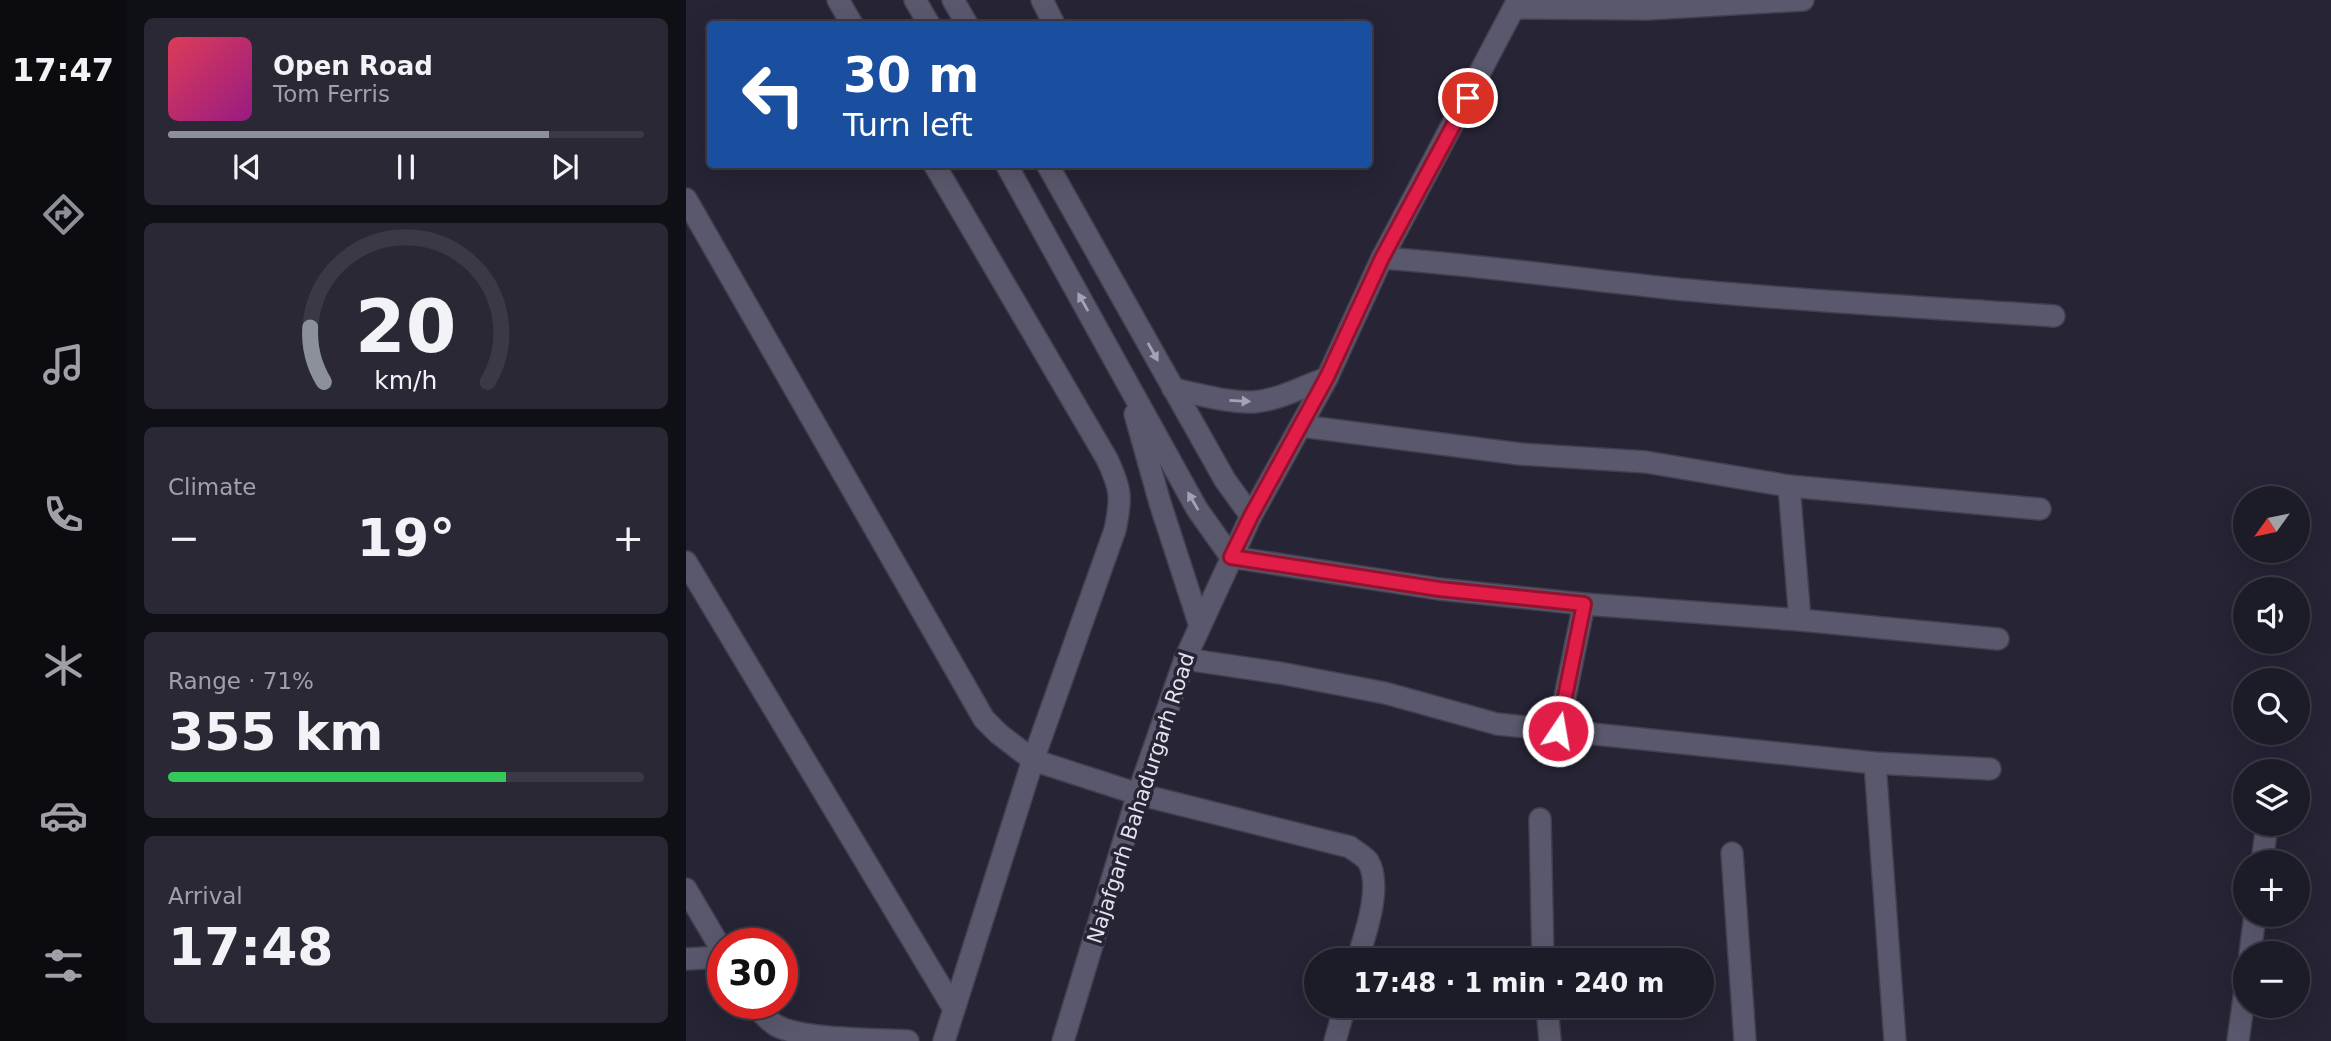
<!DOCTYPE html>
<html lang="en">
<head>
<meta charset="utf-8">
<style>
	:root { --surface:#1c1b28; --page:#292834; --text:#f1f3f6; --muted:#a0a1a8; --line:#3a3945; --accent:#8c9099 }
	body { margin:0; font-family:"DejaVu Sans",sans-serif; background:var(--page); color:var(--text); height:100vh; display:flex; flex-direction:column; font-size:26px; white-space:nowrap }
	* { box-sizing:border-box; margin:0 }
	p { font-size:23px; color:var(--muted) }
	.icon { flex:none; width:38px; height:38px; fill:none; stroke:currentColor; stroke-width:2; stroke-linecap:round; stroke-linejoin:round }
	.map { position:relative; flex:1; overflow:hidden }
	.panel { display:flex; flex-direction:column; gap:18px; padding:18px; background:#0f0f16; width:560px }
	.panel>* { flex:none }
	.guide { position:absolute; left:21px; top:21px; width:665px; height:147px; border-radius:7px; box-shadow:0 7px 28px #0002,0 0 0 2px var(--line); background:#1a4fa0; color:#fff; overflow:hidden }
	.needle { width:46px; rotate:237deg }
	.tools { position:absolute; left:1547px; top:486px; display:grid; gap:14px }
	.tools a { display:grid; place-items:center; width:77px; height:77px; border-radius:50%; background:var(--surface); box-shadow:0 7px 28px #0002,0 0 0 2px var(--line); font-size:35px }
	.speed { position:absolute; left:21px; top:928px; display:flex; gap:14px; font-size:35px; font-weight:700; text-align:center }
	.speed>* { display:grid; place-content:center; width:91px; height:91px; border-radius:50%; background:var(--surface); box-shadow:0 7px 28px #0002,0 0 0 2px var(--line); line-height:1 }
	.speed .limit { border:10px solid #d22; background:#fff; color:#111 }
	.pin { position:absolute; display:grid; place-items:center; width:60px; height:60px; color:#fff; margin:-30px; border:4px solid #fff; border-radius:50%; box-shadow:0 2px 7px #0007 }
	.me { position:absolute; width:77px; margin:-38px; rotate:12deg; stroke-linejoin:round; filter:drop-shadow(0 0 5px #0008) }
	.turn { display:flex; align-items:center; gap:24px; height:147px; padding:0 21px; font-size:32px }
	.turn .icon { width:91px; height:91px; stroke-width:2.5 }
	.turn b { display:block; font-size:49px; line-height:60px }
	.big { font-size:52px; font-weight:800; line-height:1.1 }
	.panel .card { flex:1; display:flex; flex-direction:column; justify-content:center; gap:10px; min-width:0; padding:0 24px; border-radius:10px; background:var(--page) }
	.panel .dial { align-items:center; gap:0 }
	.dial svg { height:182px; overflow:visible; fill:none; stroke:var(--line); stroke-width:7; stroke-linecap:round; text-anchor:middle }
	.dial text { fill:var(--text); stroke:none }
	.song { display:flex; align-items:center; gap:21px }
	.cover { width:84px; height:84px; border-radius:10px; background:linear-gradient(135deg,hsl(350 70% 55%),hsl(310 70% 35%)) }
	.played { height:7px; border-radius:4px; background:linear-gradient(90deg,var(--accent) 80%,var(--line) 80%) }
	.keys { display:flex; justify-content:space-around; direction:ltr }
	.heat { display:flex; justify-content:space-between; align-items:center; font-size:38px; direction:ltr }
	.charge { height:10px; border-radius:5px; background:linear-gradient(90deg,#34c759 71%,var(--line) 0) }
	.trip { position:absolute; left:618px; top:948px; width:410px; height:70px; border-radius:35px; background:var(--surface); box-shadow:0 7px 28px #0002,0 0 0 2px var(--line); font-weight:800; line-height:70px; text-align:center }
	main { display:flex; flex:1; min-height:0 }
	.dock { display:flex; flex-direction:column; width:126px; justify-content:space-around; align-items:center; background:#0b0b10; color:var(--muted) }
	.dock .icon { width:49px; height:49px }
	.dock .current { color:var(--accent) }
	.dock b { font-size:32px; color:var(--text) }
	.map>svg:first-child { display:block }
</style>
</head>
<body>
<main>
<nav class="dock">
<b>17:47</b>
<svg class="icon current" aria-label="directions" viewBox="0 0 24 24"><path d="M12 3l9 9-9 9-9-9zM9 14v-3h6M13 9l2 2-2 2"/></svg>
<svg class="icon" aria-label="music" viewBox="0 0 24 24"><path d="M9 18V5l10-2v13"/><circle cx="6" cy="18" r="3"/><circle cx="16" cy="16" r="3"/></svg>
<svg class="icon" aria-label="phone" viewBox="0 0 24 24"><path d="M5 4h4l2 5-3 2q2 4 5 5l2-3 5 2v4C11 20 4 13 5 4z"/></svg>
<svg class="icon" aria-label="climate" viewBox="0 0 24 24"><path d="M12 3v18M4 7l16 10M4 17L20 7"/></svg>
<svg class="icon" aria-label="car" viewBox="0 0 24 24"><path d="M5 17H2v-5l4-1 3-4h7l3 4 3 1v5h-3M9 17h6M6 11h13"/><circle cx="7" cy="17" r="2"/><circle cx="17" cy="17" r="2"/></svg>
<svg class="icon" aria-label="filters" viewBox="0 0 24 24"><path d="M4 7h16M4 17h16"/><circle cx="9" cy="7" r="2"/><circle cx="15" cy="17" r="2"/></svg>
</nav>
<section class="panel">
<div class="card">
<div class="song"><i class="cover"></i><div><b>Open Road</b><p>Tom Ferris</p></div></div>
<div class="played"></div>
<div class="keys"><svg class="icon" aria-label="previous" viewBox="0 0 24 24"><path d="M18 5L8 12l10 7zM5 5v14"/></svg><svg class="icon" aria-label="pause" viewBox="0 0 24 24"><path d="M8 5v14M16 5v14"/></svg><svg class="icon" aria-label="next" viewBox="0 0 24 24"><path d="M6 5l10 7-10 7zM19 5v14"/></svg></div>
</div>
<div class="card dial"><svg viewBox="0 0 100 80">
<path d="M14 69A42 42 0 1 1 86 69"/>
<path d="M14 69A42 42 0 0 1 8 45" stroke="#8c9099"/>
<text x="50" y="56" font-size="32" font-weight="700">20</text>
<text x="50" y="72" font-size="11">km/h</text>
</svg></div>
<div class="card"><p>Climate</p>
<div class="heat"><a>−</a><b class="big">19°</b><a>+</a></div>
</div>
<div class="card"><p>Range · 71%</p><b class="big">355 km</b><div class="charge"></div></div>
<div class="card"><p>Arrival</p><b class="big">17:48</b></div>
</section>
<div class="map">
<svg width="1645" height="1041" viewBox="0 0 1645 1041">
	<rect width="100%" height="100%" fill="#262435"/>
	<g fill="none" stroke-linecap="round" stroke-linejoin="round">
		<defs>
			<g id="minor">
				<polyline points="152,0 166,24"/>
				<polyline points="229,0 243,24"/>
				<polyline points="267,0 281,24"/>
				<polyline points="356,0 368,24"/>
				<polyline points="828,8 962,9 1117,0"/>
				<path d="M 248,164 L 421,459 C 435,489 436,497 429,530 L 347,760 L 258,1041"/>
				<polyline points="320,164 511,509 545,557 753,589 898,604 1114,620 1312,639"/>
				<polyline points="361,164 539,480 565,516"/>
				<path d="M 0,199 L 298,719 L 313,734 L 347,760 L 452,794 L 664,847 C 669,851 678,856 682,861 C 697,886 679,935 671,961"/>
				<path d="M 696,258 C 792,265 886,278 981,288 C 1110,301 1239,307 1368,316"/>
				<path d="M 487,389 C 514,394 541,403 568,402 C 593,400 618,386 641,378"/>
				<polyline points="449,414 474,503 514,626"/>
				<polyline points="615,426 834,454 960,462 1103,486 1354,509"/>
				<polyline points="1103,486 1114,620"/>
				<polyline points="0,562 268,1009"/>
				<polyline points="499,659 594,673 699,693 811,724 1189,763 1304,769"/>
				<polyline points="872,731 898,604"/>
				<polyline points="1189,763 1209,1041"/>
				<polyline points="854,819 857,961"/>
				<polyline points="1046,853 1059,1041"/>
				<polyline points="1576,863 1581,824"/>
				<polyline points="0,889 37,952"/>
				<polyline points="1564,954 1569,915"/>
				<polyline points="0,959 37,957"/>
				<path d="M 68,1003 C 74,1011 82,1021 91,1026 C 118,1040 189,1039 222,1041"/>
				<polyline points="861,1006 864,1041"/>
				<polyline points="377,1041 452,794 499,659 565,516 641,378 696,258 832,0"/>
				<polyline points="649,1041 659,1006"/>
				<polyline points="1552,1041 1559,991"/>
			</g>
		</defs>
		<!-- minor casing -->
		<use href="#minor" stroke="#42404e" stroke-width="24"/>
		<!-- minor -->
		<use href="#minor" stroke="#5a586c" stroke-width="21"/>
	</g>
	<!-- one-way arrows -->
	<defs><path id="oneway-solid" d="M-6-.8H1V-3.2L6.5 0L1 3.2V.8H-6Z" transform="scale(1.75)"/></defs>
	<g fill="#a5a3b3">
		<use href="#oneway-solid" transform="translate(397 302) rotate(-119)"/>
		<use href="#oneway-solid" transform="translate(467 352) rotate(61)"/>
		<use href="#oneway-solid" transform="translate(554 401) rotate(3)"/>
		<use href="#oneway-solid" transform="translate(507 501) rotate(-120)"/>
	</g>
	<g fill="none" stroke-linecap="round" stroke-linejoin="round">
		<defs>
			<polyline id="route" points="782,98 696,258 641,377 565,516 545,557 753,589 898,604 872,731"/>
		</defs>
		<!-- route casing -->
		<use href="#route" stroke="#92132f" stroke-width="18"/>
		<!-- route -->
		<use href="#route" stroke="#e11d48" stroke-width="12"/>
	</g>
	<g text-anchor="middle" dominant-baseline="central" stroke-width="7" stroke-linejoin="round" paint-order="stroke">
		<!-- street labels -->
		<g font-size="21" fill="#e2e1ed" stroke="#262435">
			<text transform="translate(455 798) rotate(-72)">Najafgarh Bahadurgarh Road</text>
		</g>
	</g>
</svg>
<div class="tools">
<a><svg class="needle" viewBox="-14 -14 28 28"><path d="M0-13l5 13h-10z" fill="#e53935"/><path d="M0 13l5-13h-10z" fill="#a0a1a8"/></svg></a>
<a><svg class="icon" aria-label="sound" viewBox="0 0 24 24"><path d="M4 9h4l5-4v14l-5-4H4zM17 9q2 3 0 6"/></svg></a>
<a><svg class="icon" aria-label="search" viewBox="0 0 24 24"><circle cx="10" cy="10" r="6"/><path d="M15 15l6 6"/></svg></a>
<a><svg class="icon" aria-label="layers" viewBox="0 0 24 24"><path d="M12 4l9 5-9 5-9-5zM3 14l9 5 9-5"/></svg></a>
<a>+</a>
<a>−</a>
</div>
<div class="speed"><div class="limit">30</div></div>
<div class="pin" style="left:782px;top:98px;background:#d93025"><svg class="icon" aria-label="arrive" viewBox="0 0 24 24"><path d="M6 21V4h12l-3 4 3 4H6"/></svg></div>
<svg class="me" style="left:872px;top:731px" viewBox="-20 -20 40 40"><circle r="17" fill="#e11d48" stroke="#fff" stroke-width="3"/><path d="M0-11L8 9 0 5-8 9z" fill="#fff"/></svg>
<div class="trip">17:48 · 1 min · 240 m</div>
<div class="guide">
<div class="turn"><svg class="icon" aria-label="left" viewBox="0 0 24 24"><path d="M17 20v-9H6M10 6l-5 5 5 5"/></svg><div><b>30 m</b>Turn left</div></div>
</div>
</div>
</main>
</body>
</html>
